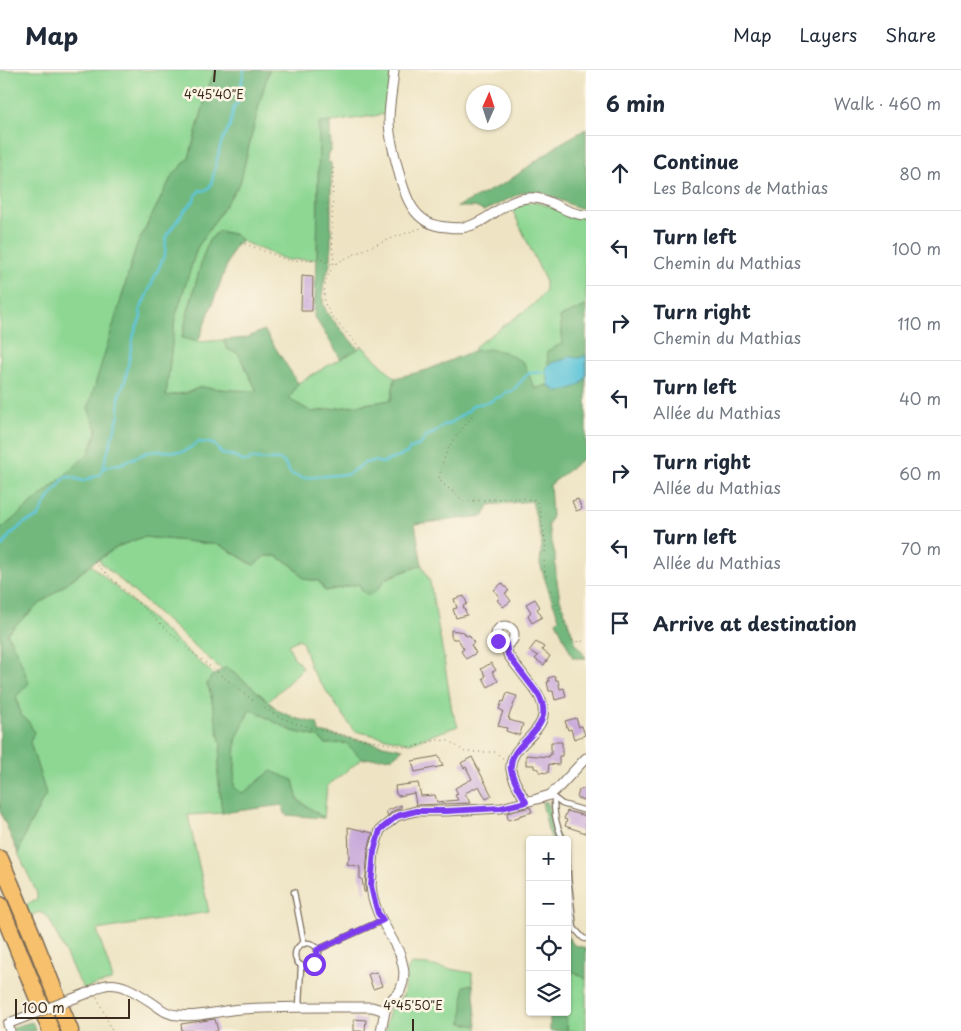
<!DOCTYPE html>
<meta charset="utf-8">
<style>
:root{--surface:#fff;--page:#f6f6f7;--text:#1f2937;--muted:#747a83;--line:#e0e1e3}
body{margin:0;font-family:"Playpen Sans",sans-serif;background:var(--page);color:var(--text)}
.controls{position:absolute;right:15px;bottom:15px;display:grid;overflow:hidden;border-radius:5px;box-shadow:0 1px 4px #0004}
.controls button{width:45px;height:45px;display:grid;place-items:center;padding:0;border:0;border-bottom:1px solid var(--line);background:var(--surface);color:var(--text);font:25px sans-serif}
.compass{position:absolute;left:466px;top:15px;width:45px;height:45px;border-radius:50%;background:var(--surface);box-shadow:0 1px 4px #0004;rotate:3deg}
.scale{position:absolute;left:15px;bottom:12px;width:115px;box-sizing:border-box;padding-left:5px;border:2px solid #3b2a1e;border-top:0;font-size:14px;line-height:18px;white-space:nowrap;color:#3b2a1e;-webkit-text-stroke:4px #fcf5e5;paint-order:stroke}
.stop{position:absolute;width:15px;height:15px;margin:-11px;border:4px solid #7c3aed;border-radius:50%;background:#fff}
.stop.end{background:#7c3aed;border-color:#fff;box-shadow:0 1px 5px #0008}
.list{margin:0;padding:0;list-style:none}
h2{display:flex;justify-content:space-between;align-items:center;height:65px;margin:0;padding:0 20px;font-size:21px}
h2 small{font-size:16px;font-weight:400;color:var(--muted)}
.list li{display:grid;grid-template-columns:32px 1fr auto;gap:15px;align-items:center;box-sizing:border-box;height:75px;padding:0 20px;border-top:1px solid var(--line)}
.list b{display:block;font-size:19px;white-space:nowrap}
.list p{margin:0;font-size:16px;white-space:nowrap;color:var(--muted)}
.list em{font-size:16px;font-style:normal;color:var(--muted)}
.icon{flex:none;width:28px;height:28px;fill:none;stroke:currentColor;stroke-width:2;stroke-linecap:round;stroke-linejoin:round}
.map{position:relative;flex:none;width:586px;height:961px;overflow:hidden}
header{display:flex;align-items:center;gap:30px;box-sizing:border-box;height:70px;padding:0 25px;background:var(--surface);border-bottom:1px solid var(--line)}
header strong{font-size:24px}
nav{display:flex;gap:28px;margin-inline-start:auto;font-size:18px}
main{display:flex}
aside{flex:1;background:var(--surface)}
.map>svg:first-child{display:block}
.green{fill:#8dd793;stroke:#648058}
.forest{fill:#72b87d;stroke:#56714e}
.water{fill:#5dc5d9;stroke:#4c787c}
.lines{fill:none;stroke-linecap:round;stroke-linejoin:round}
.stream{stroke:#5dc5d9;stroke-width:2.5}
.building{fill:#c9aada}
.lane-casing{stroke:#7a6b58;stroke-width:7}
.street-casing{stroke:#7a6b58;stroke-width:11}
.highway-casing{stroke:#7a6b58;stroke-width:19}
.path{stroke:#7a6b58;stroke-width:1;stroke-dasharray:1 4;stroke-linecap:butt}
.lane{stroke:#fff;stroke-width:4.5}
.street{stroke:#fff;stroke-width:9}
.highway{stroke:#f7c06c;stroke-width:16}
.street-bridge-casing{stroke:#7a6b58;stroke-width:11;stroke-linecap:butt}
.street-bridge{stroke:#fff;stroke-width:9}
.route{stroke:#7c3aed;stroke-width:6}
.ticks{fill:none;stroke:#3b2a1e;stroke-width:2}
.ticks-label{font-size:12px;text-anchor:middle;fill:#3b2a1e;stroke:#fcf5e5;stroke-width:5;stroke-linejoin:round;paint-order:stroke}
</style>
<header>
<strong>Map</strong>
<nav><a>Map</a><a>Layers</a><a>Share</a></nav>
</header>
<main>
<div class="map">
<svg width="586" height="961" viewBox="0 0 586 961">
<rect width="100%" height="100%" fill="#fcf5e5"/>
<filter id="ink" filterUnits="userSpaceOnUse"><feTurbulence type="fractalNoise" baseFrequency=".02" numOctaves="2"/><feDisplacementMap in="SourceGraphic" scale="10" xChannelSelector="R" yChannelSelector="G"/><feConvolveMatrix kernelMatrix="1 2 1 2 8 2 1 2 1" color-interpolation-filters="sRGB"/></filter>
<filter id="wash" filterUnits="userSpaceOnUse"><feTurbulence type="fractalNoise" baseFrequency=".0096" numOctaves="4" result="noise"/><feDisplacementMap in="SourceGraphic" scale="20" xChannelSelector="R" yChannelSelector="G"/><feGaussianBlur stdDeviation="1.12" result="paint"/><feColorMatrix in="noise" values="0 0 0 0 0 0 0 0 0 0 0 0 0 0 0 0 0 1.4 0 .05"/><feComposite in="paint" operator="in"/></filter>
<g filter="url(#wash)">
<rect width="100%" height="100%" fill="#eee4c4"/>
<path class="green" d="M 0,0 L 215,0 L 209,16 L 189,88 L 172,106 L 136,177 L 122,226 L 97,360 L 90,381 L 70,401 L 0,460 Z
M 269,0 L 392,0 L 387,44 L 319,54 L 317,189 L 287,190 L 241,171 L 237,165 L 219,161 L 209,170 L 202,190 L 187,246 L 182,268 L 198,272 L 223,270 L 228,280 L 238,283 L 257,321 L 231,320 L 201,317 L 186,323 L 166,326 L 175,248 L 197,178 L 240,113 L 259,35 Z
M 527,132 L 539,133 L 586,148 L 586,236 L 560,247 L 563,273 L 550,314 L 535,319 L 523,292 L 473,281 L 478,274 L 533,235 L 545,221 L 545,210 L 512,139 Z
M 362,276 L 395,308 L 391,330 L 312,342 L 288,329 L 298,313 Z
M 143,467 L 176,470 L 220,475 L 253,495 L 265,486 L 277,486 L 293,496 L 304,509 L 319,511 L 325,521 L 359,514 L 380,517 L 385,509 L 422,495 L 430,512 L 444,589 L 452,641 L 458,656 L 410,673 L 354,661 L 311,599 L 302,571 L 299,569 L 288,575 L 294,587 L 303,598 L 268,632 L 252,617 L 226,598 L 222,600 L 98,490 L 119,476 Z
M 91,495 L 214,605 L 211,607 L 207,614 L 210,622 L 221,675 L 218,702 L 222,743 L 188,745 L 209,842 L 97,860 L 112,906 L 111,911 L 98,914 L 84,919 L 76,906 L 49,848 L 40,842 L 0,858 L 0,846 L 37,830 L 37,823 L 18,783 L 26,762 L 46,724 L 29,671 L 29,652 L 21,645 L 16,627 L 20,589 L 7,563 L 36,537 Z
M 250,639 L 292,661 L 318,667 L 326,674 L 346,673 L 362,689 L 327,716 L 324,748 L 298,730 L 242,723 L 234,718 L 236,670 Z
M 411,894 L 428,895 L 472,903 L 473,914 L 468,915 L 462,953 L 477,956 L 477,961 L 385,961 L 390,938 L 403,926 L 407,901 Z
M 567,898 L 586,909 L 586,961 L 568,961 L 564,942 L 567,942 Z"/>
<path class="forest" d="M 215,0 L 269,0 L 259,35 L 240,113 L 197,178 L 175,248 L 166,326 L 186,323 L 201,317 L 231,320 L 257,321 L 238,283 L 228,280 L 223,270 L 246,268 L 264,260 L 298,313 L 289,329 L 312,342 L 391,330 L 395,308 L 427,300 L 473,281 L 489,279 L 505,282 L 523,292 L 535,319 L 550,314 L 547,281 L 563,273 L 560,247 L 586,236 L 586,386 L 550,415 L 552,446 L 548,456 L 555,484 L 556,505 L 560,529 L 576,574 L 586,588 L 573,588 L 556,551 L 559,548 L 549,522 L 540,494 L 542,472 L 532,431 L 489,435 L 484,446 L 415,454 L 422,495 C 413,498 393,504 386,509 C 379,514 379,522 368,525 L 362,521 L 359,514 L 325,521 L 319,511 L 304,509 L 293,496 L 277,486 L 265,486 L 254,495 L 220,475 L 176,470 L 143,467 L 119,476 L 94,492 L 36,537 L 7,563 L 20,589 L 29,613 L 16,627 L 21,645 L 29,652 L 34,662 L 30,672 L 46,724 L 26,762 L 18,783 L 0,741 L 0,460 L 70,401 L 90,381 L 97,360 L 88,338 L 122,226 L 136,177 L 172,106 L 189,88 L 209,16 Z
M 330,52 L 331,82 L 327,84 L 328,92 L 331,93 L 331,188 L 330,194 L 323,216 L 323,234 L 327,243 L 358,279 L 341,289 L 314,246 L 317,189 L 319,53 Z
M 586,59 L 586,138 L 578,138 L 542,122 L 523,122 L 484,141 L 475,137 L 457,137 L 507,112 L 561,73 Z
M 219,161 L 237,165 L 241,171 L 233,179 L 198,272 L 182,268 L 187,246 L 202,190 L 209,170 Z
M 226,597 L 252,617 L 279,641 L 298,649 L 317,653 L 319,662 L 403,679 L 393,687 L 362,689 L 346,673 L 326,674 L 318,667 L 292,661 L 250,639 L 236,670 L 234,718 L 243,723 L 271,701 L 293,710 L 298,730 L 324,748 L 286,745 L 282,735 L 222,743 L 218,702 L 221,675 L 210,622 L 207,614 L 211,607 Z
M 544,731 L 547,732 L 549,735 L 556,762 L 560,770 L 552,770 L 548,760 L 542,732 Z
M 567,866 L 574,875 L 586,878 L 586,909 L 567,898 Z
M 473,914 L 477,956 L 462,953 L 464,916 Z
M 550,942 L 564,942 L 568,961 L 550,961 Z
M 32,952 L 36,961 L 14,961 L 13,957 Z"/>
<path class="water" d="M 586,285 C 586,291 586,300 586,306 C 583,317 568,320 558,322 L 549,316 L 546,297 L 552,293 L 566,289 L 567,287 L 570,286 C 577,289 580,288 586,285 Z"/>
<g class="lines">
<path class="stream" d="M 104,398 L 109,396 L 120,394 L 148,382 L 161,381 L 183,382 L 199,372 L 209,373 L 215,375 L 222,384 L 234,386 L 242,391 L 249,391 L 251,388 C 260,391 271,389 281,390 L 285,394 L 291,404 L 303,408 L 348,404 L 365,393 L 374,391 L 382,393 L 407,383 L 410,379 L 421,374 L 426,366 L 434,363 L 445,354 L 448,355 L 469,340 L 473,335 L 490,332 L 495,328 L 501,327 L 506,322 L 512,321 L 529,303 L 548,302
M 0,479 L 10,465 L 24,453 L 38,447 L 47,431 L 65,407 L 71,407 L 83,411 L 101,404 L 119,345 L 119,325 L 125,311 L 134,264 L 141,247 L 140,240 L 165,184 L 166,166 L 185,140 L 193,132 L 196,125 L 200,120 L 203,121 L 209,118 L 212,111 L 221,73 L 230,55 L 234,37 L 238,32 L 244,0"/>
</g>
<g id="blocks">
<path class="building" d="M 302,206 L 313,207 L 312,241 L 301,241 Z
M 578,429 L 582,439 L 576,441 L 572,431 Z
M 502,513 L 509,521 L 505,523 L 511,531 L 503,537 L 497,530 L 500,528 L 494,520 Z
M 464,526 L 467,534 L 463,536 L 467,545 L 456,548 L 453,539 L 457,538 L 454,529 Z
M 535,529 L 540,537 L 537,539 L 542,547 L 532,553 L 528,545 L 531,542 L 526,534 Z
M 451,560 L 464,562 L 466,566 L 469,565 L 474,573 L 471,575 L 476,583 L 466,589 L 461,581 L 464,579 L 458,569 L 453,569 L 451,566 Z
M 536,572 L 544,577 L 542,580 L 550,586 L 544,595 L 535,589 L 538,586 L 529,581 Z
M 491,593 L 496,600 L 492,602 L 498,611 L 488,617 L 483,608 L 486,606 L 481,599 Z
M 555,606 L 556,610 L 558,610 L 560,619 L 564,618 L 566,627 L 555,630 L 553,621 L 549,621 L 547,612 L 549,612 L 548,608 Z
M 507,623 L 517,626 L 508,648 L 510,648 L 509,650 L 523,654 L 520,664 L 518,665 L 506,661 L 507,658 L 498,656 L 503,641 L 499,639 L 502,631 L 504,632 Z
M 576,648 L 579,657 L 582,656 L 585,665 L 574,669 L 571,659 L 568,660 L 565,651 Z
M 551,672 L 562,672 L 562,686 L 559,686 L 559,695 L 549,694 L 548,703 L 539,702 L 539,699 L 534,698 L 534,695 L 526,695 L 526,685 L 549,687 L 549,685 L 551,685 Z
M 439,686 L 443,696 L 415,702 L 412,691 Z
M 472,687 L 492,726 L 486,729 L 479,716 L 465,723 L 470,733 L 416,735 L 414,723 L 399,726 L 396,724 L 395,716 L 418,713 L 421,726 L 435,725 L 437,732 L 458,730 L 455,725 L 458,724 L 455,718 L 472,709 L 466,697 L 464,698 L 461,693 Z
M 582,719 L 586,720 L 586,731 L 577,728 L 579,720 L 581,720 Z
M 401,735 L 401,738 L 393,741 L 388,746 L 386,741 Z
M 530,737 L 532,742 L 519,746 L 519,747 L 508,750 L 507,743 Z
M 567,741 L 586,746 L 586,763 L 565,756 L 567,750 L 564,749 Z
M 348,757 L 373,763 L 368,780 L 365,816 L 366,822 L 364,822 L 362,809 L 360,809 L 360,797 L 347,794 L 349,788 Z
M 377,902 L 382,916 L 373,919 L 368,904 Z
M 215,949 L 218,961 L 182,961 L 181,954 Z
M 354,949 L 366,950 L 365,961 L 354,961 Z"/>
</g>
</g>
<g filter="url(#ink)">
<use href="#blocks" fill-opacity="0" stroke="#7a6b58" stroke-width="1"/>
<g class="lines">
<g class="lane-casing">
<path id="lane" d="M 553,727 L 562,734 L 586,741
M 554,728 C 554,745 556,754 563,770
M 567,780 L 568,807 L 574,858 L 583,868 L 586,869
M 294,822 L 304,874
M295 885a12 12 0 1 1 24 0a12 12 0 1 1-24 0Z
M 317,880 L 381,851
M 299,937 L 301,895"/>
</g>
<g class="street-casing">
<path id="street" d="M 394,0 C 393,16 389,34 389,50 C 389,65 393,80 397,95 C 404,123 412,156 447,157 C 453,158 460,158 466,157 C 489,152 505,129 528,128 C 549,126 565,145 586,145
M496 565a9 9 0 1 1 18 0a9 9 0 1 1-18 0Z
M 506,574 L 508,585 L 538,624 C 560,663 507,670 511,700 C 513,711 521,722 526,732
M 88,923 C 92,921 97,918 102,916 C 120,910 139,924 154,934 C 161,939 168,945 178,945 C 200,948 220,940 242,939 C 285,936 329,937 372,937 L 385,941
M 10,961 L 8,954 L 12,952
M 381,961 L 385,941 L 388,933 L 400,921 L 403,912 L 404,903 L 403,896 L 400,884 L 378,843 L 373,829 L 371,816 L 374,781 L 380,760 L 397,746 L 416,741 L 447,741 L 501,738 L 537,729 L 550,725 L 560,716 L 586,688"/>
</g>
<g class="highway-casing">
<path id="highway" d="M 0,789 L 33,867 L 70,961
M 0,835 L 51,961"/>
</g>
<path class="path" d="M 240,172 L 290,191 L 320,189 L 334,195 L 332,169 L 333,95
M 360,278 C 352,268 331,247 326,236 C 322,224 325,206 334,196 C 338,191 347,188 353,185 C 375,174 398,166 421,158
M 475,342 C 470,350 464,356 458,364 C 447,377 442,392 439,408 L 442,413 L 464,431 C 488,431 512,425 536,430 L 539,436 L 546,474 L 544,491 L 545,502 L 548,512 L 571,570 L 579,572 L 586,570
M 94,492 L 188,579 L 256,633 L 279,647 L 298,654 L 345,666 L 405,677 L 413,677 L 437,670 L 449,671 L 465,682 L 495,682 L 504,689
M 97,927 L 112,961"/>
<use href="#lane" class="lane"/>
<use href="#street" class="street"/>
<use href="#highway" class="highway"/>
<g class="street-bridge-casing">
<path id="street-bridge" d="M 12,952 L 88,923"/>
</g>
<use href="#street-bridge" class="street-bridge"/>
</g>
</g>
<g class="lines" filter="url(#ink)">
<path class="route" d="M 314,894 L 318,888 L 317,880 L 383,850 L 378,843 L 374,829 L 371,816 L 374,781 L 380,760 L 397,746 L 416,741 L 447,741 L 501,738 L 526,732 C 521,722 513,711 511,700 C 507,670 560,662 538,624 L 508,585 L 506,574 L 501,573 L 498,571"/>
</g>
<path class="ticks" d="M 214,12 L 215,0M 413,961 L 413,949"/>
<g class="ticks-label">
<text x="214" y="29">4°45'40"E</text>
<text x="413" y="940">4°45'50"E</text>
</g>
</svg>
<div class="controls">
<button>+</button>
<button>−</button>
<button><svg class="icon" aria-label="locate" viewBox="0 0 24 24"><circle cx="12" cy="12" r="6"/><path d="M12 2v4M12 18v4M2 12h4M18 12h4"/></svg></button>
<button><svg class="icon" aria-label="layers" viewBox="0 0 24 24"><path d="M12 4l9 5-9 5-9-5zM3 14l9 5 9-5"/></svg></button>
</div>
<svg class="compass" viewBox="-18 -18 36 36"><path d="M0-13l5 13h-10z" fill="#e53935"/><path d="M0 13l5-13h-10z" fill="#747a83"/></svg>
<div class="scale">100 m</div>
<div class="stop" style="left:314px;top:894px"></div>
<div class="stop end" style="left:498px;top:571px"></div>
</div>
<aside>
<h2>6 min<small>Walk · 460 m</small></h2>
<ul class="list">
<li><svg class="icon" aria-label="ahead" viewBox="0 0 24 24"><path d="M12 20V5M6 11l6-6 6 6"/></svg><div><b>Continue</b><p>Les Balcons de Mathias</p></div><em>80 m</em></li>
<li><svg class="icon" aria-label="left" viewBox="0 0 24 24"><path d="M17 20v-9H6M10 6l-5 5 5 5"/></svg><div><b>Turn left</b><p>Chemin du Mathias</p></div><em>100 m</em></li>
<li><svg class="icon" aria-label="right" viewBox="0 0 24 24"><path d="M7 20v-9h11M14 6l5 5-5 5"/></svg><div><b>Turn right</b><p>Chemin du Mathias</p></div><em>110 m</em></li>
<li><svg class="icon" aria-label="left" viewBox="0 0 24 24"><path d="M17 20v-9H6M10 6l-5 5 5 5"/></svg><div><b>Turn left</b><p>Allée du Mathias</p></div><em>40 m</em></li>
<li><svg class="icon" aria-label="right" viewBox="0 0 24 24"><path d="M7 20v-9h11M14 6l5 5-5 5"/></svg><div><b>Turn right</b><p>Allée du Mathias</p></div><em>60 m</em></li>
<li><svg class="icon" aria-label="left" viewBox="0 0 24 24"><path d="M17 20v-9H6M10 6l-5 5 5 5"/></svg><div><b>Turn left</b><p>Allée du Mathias</p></div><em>70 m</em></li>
<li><svg class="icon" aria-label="arrive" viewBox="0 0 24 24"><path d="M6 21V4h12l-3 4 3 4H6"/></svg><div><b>Arrive at destination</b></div></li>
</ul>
</aside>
</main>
